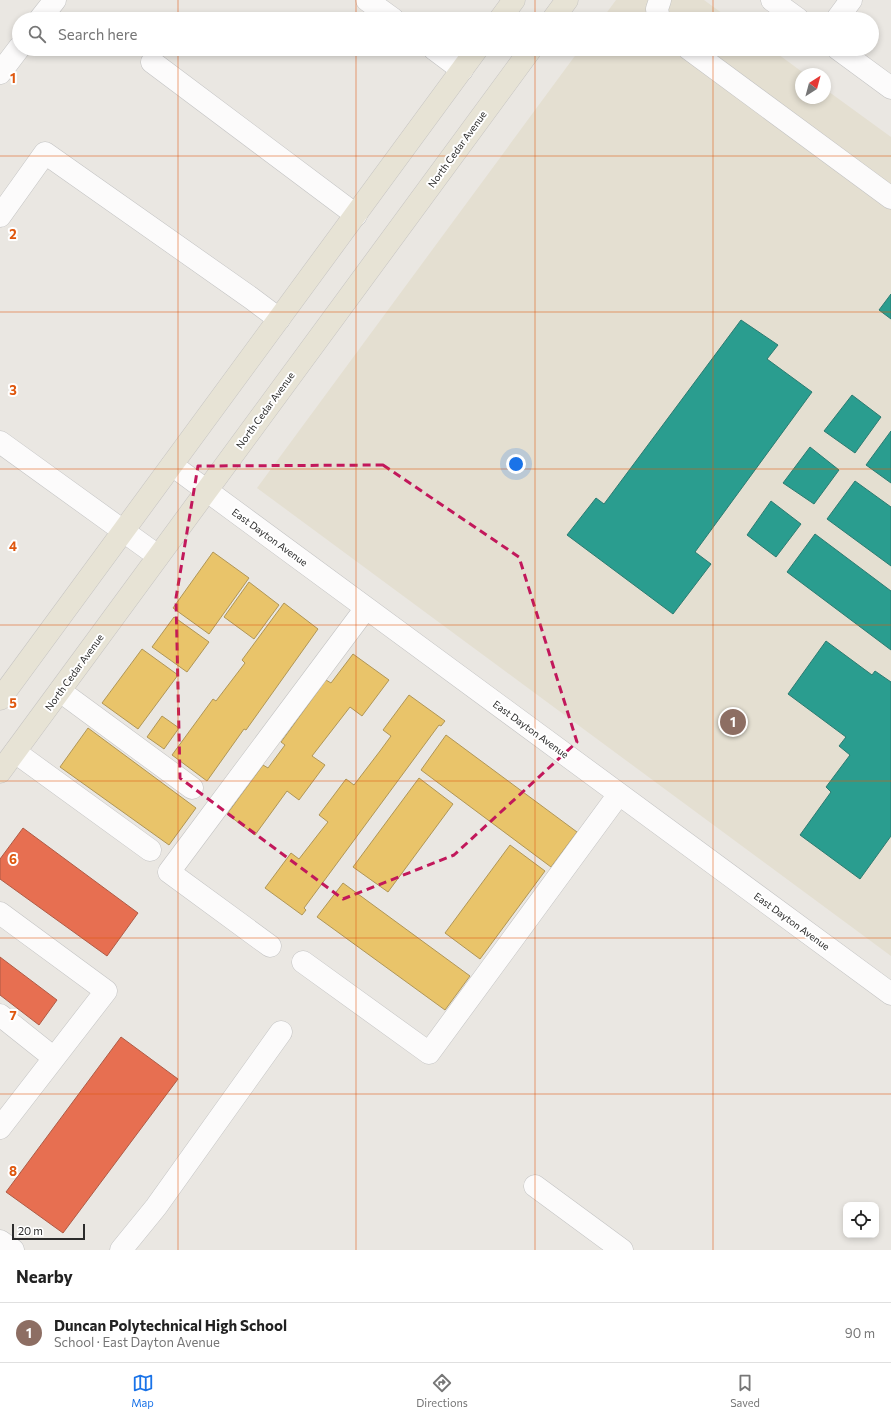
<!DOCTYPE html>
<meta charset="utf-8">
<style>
:root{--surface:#fff;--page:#f6f6f6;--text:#222;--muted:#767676;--line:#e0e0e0;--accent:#1a73e8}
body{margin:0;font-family:Commissioner,sans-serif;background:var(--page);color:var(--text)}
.controls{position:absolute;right:12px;bottom:12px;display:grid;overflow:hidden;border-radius:8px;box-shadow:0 2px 6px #0003}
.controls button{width:36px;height:36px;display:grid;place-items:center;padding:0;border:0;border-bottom:1px solid var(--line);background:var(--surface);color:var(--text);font:20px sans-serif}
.compass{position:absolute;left:795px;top:68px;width:36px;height:36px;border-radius:50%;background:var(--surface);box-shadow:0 2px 6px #0003;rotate:36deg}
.scale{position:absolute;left:12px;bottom:10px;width:73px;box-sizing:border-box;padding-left:4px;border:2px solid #2c2c2c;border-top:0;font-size:11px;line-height:14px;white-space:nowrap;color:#2c2c2c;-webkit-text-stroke:3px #fff;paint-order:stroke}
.you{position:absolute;left:516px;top:464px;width:14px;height:14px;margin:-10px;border:3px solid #fff;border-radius:50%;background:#1a73e8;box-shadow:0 0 0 6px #1a73e833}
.badge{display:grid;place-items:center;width:26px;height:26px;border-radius:50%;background:var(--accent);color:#fff;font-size:13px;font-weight:700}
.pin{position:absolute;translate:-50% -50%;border:2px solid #fff;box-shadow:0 1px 4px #0006}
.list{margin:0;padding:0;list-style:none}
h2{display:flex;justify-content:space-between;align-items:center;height:52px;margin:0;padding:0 16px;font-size:17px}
h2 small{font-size:13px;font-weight:400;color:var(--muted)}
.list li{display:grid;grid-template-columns:26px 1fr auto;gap:12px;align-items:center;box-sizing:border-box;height:60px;padding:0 16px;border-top:1px solid var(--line)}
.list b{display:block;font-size:15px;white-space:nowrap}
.list p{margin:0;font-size:13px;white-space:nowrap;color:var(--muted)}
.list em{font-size:13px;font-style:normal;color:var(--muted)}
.icon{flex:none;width:22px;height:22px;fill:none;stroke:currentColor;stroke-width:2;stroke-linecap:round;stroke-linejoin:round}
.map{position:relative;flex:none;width:891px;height:1250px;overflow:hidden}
.search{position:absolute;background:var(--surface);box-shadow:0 2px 6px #0003;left:12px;right:12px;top:12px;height:44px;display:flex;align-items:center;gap:10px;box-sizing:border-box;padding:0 14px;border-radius:22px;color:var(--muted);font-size:15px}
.sheet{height:112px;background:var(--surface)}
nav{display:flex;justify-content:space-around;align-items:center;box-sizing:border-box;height:56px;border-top:1px solid var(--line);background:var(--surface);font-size:11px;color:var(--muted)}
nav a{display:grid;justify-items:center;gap:2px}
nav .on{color:var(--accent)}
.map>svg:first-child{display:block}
.education{fill:#e4dfd1}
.homes{fill:#e9c46a;stroke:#b09657}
.shops{fill:#e76f51;stroke:#af5b46}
.schools{fill:#2a9d8f;stroke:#2b7b71}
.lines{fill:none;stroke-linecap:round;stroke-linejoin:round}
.minor-casing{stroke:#c3c3c3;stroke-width:23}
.major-casing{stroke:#c6c4c2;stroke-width:23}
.minor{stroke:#fcfbfb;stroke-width:22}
.major{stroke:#e7e3d5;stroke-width:22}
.marked{fill:none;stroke:#c2185b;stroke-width:3;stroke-dasharray:8 5;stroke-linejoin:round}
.grid{fill:none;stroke:#df570e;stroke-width:1;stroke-opacity:0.55}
.labels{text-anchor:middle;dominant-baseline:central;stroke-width:4;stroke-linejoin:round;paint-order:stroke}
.street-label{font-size:10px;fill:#2c2c2c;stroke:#fff}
.grid-label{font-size:13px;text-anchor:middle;font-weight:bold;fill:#df570e;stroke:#fff;stroke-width:4;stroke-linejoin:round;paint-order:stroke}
</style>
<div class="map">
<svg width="891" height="1250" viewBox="0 0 891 1250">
<rect width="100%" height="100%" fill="#eae7e2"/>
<path class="education" d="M 616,0 L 704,0 L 730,19 L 602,19 Z
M 580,49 L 771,49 L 805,74 L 801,74 L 801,98 L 825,98 L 825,89 L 891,137 L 891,956 L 257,488 Z"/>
<path class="homes" d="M 213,552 L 249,578 L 209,634 L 173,608 Z
M 249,582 L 279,605 L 254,639 L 224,617 Z
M 284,603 L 318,629 L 246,730 L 244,729 L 207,781 L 172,755 L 213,699 L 216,701 L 245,663 L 242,660 Z
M 174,617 L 209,642 L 187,672 L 152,647 Z
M 142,649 L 178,675 L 138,729 L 102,703 Z
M 353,654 L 389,680 L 362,716 L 350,707 L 312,756 L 325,765 L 299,800 L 287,791 L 255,835 L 227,814 L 263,765 L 268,768 L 285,745 L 281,742 L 326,680 L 331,683 Z
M 409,695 L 445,721 L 441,726 L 439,725 L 304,908 L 306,910 L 302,915 L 265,888 L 291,853 L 299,859 L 320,832 L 328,822 L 319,815 L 346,779 L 354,785 L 380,751 L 391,736 L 383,730 Z
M 162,716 L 179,728 L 164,749 L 147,737 Z
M 88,728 L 196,808 L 169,845 L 60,767 Z
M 446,735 L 577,832 L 551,867 L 421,770 Z
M 419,778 L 453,804 L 388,892 L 353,867 Z
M 510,845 L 545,871 L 480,959 L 445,933 Z
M 343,883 L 470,976 L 445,1010 L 317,917 Z"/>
<path class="shops" d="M 23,828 L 138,913 L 107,956 L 0,879 L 0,859 Z
M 0,957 L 57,1000 L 39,1025 L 0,995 Z
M 121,1037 L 178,1079 L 63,1233 L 6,1192 Z"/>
<path class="schools" d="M 891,294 L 891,319 L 879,310 Z
M 741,320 L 778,345 L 767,359 L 812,392 L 695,552 L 711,564 L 673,614 L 567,535 L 596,498 L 604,504 Z
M 852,395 L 881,417 L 855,453 L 824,431 Z
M 891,431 L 891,483 L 866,465 Z
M 810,447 L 839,470 L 814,504 L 783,483 Z
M 855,481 L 891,507 L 891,566 L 827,519 Z
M 771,501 L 801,524 L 776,557 L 747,535 Z
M 815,534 L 891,591 L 891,650 L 787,572 Z
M 826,641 L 872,675 L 875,671 L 891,682 L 891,836 L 860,879 L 800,835 L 831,792 L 826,787 L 850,755 L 839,746 L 846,737 L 788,694 Z"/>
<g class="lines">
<g class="minor-casing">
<path id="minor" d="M 367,0 L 393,19
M 772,0 L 798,19
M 40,19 L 55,0
M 659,19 L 657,9 L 660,0
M 837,19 L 851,0
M 434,49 L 462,70
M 689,49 L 891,198
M 838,49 L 891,88
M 152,62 L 356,215
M 0,73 L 19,48
M 0,216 L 45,153 L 251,298 L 279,319
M 0,442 L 158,556
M 172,465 L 891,994
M 60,691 L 192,788
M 15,752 L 150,850
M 0,913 L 106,991 L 0,1128
M 270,946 L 169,872 L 366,608
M 303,962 L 429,1053 L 619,794
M 0,1015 L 54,1058
M 535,1186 L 622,1250
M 0,1241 L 13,1250
M 121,1250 L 156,1207 L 281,1032"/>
</g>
<g class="major-casing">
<path id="major" d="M 500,19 L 514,0
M 553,19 L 567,0
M 0,699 L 477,49
M 0,772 L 531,49"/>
</g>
<use href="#minor" class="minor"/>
<use href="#major" class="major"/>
</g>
<path class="marked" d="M 383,465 L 519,557 L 577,742 L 454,855 L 343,899 L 180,778 L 176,598 L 198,466 Z"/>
<path class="grid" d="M 178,0 L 178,19M 356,0 L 356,19M 535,0 L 535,19M 713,0 L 713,19M 178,49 L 178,1250M 356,49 L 356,1250M 535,49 L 535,1250M 713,49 L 713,1250M 0,156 L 891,156M 0,312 L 891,312M 0,469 L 891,469M 0,625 L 891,625M 0,781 L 891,781M 0,938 L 891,938M 0,1094 L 891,1094"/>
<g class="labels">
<g class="street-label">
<text transform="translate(457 149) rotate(-54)">North Cedar Avenue</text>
<text transform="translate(265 410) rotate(-54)">North Cedar Avenue</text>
<text transform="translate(270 537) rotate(36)">East Dayton Avenue</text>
<text transform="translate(74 672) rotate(-54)">North Cedar Avenue</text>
<text transform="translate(531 729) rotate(36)">East Dayton Avenue</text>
<text transform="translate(792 921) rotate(36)">East Dayton Avenue</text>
</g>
</g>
<g class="grid-label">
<text x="13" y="83">1</text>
<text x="13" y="239">2</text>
<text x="13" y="395">3</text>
<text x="13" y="551">4</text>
<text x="13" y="708">5</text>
<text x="13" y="864">6</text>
<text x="13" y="1020">7</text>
<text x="13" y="1176">8</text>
</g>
</svg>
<div class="controls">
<button><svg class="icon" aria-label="locate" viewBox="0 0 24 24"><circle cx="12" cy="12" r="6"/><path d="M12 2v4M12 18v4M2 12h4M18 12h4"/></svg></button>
</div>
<svg class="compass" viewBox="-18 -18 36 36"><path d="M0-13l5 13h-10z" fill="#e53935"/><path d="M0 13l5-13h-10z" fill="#767676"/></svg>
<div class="scale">20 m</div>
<div class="you"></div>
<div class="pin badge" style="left:733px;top:722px;background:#8d6e63">1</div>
<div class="search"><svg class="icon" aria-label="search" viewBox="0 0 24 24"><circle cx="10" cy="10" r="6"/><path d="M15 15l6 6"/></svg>Search here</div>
</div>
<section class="sheet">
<h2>Nearby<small></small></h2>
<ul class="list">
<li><span class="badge" style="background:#8d6e63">1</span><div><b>Duncan Polytechnical High School</b><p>School · East Dayton Avenue</p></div><em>90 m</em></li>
</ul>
</section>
<nav>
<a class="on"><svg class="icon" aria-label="map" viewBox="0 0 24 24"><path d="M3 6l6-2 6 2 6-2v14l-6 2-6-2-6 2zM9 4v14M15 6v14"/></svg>Map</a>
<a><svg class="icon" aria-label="directions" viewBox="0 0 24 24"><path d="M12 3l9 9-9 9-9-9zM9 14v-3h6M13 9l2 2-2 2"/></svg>Directions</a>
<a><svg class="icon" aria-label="saved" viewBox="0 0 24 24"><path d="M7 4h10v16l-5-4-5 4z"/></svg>Saved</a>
</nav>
